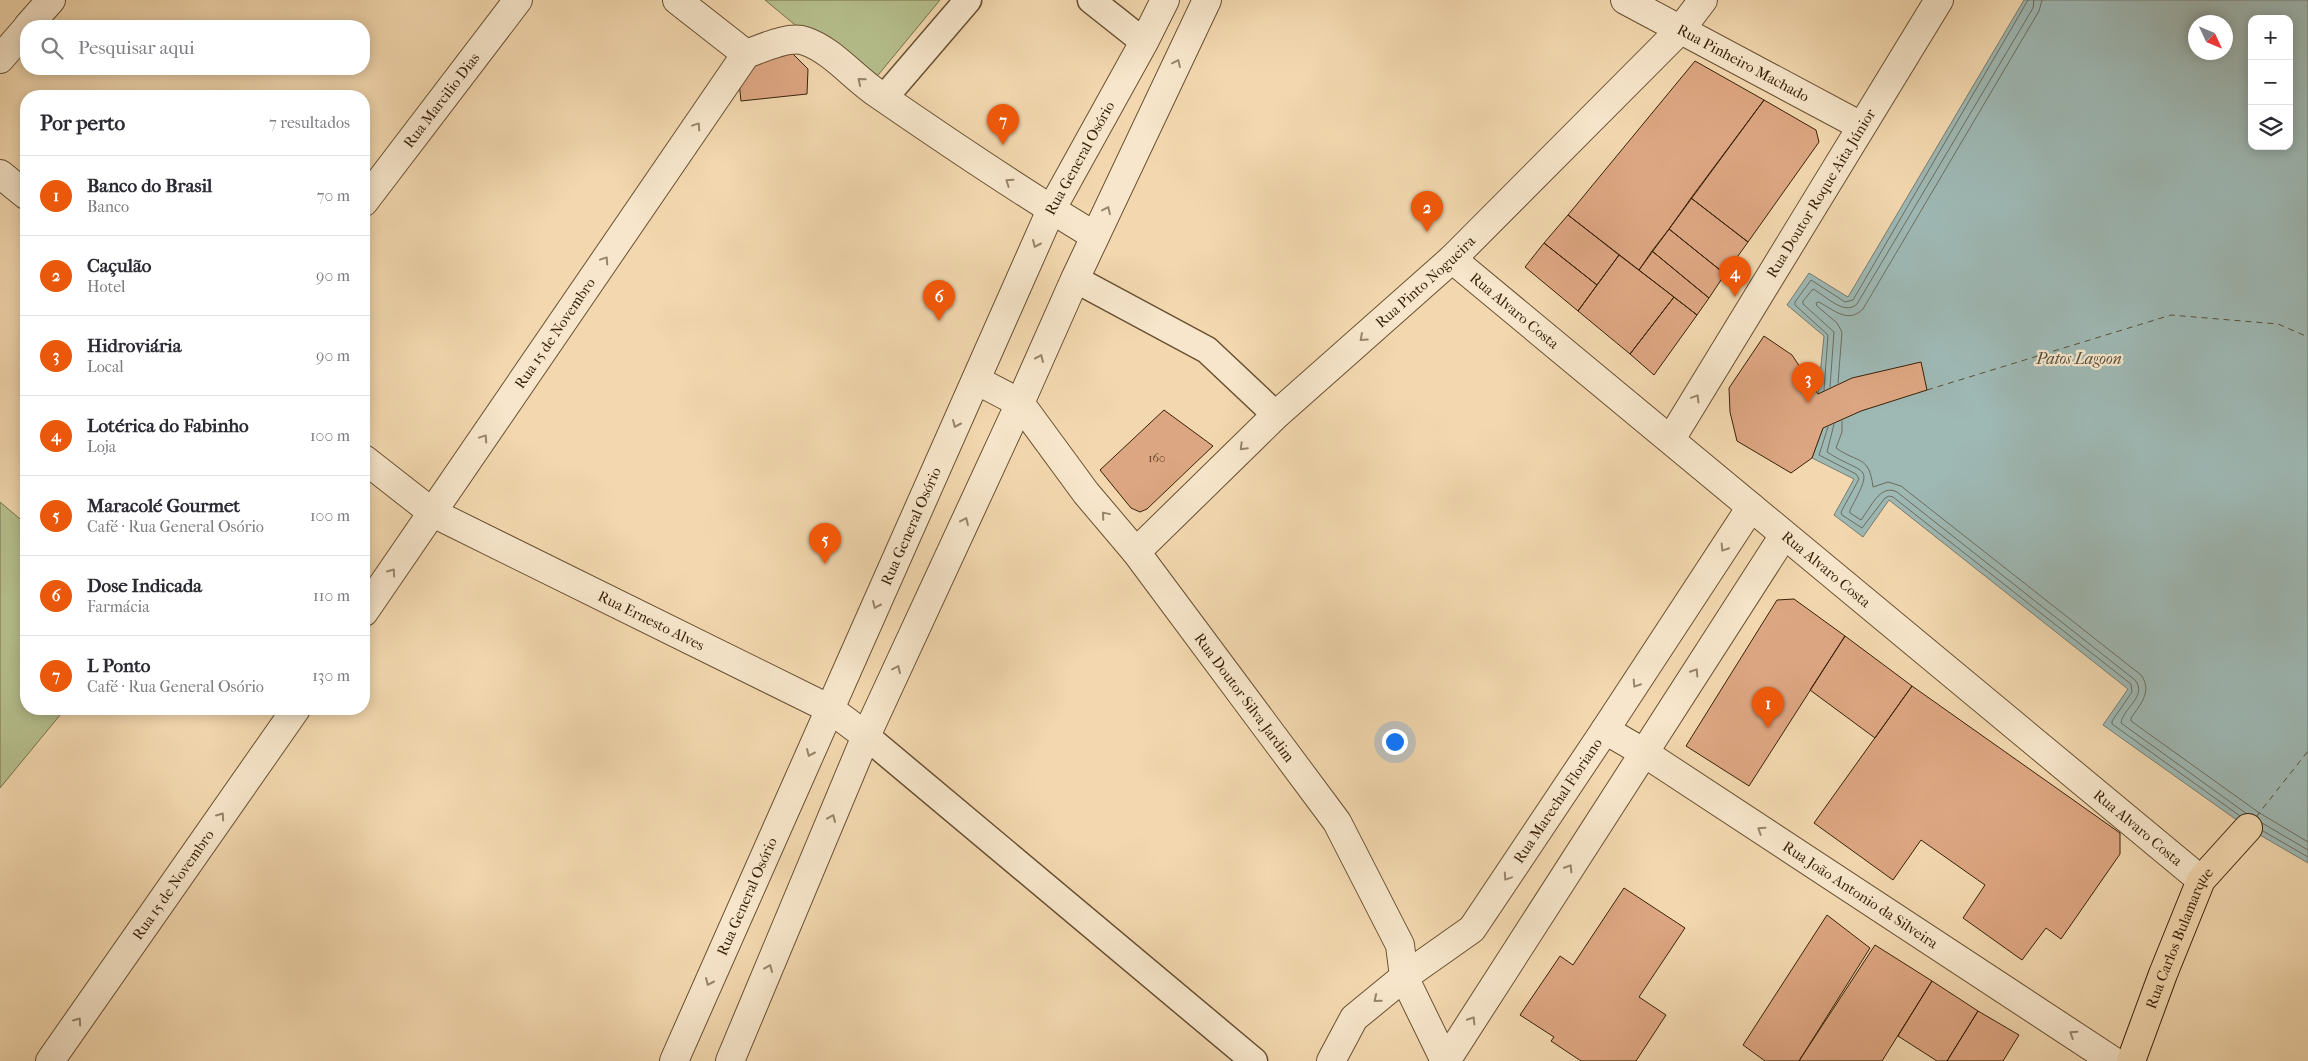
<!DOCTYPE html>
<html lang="pt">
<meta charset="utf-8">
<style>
:root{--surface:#fff;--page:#f7f7f7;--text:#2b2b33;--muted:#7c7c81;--line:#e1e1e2;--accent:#ea580c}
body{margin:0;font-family:"IM FELL French Canon",serif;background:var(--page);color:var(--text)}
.controls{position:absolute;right:15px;top:15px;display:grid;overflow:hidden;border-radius:10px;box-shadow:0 2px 12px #0003}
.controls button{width:45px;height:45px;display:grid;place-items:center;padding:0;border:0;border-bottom:1px solid var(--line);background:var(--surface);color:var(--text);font:25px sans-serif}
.compass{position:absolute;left:2188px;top:15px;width:45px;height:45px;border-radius:50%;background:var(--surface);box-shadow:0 2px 12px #0003;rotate:134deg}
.you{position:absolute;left:1394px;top:741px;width:18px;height:18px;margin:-12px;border:4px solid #fff;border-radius:50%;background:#1a73e8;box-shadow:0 0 0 8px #1a73e833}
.badge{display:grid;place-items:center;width:32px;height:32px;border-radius:50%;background:var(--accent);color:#fff;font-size:16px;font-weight:700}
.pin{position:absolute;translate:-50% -41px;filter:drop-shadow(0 1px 2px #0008)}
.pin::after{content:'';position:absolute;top:26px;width:18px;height:15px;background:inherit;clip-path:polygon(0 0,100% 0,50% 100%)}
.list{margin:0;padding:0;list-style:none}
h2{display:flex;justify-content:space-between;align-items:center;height:65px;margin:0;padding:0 20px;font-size:21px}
h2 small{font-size:16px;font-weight:400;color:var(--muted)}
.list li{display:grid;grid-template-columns:32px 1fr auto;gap:15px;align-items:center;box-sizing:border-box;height:80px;padding:0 20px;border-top:1px solid var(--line)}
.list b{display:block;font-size:19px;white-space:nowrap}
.list p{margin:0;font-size:16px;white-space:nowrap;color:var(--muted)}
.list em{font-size:16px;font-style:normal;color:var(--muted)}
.icon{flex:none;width:28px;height:28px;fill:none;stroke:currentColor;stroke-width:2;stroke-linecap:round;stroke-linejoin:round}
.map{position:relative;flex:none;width:2308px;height:1061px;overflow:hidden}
.search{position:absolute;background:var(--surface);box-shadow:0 2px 12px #0003;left:20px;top:20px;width:350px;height:55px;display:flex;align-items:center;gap:12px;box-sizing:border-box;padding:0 18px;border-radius:20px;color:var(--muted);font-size:19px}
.panel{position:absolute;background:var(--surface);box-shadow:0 2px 12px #0003;left:20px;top:90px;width:350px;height:625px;border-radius:20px}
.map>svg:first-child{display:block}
.green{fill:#b6c08e;stroke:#78714c}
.water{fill:#9eb8b4;stroke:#767c70;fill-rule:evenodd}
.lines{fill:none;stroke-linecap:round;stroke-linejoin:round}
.shore{stroke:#6c6d5e;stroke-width:1}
.ferry{stroke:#574f3c;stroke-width:1;stroke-dasharray:6 5;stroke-linecap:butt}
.building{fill:#dda682;stroke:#392209}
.pedestrian-casing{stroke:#685032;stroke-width:29}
.minor-casing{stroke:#685032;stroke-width:30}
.primary-casing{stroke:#392209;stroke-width:30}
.pedestrian{stroke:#f7e6cb;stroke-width:26}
.minor{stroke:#f7e6cb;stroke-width:28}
.primary{stroke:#f3d8af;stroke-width:28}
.oneway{stroke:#98846a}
.labels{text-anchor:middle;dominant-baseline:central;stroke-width:4.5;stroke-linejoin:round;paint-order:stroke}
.number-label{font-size:12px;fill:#624327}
.street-label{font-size:15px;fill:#392209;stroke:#f7e6cb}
.water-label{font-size:16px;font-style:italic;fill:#574f3c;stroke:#f7e6cb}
</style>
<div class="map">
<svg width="2308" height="1061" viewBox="0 0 2308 1061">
<rect width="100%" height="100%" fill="#f3d8af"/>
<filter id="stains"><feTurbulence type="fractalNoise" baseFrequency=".004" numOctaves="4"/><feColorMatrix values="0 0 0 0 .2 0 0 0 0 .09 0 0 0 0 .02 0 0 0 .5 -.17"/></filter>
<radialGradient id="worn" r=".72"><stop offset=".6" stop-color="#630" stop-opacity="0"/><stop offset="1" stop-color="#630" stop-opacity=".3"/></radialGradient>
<path class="green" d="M 765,0 L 940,0 L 869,86 Z
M 0,502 L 26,524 L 26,709 L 65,709 L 0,788 Z"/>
<path class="water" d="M 2024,0 L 2308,0 L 2308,863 L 2248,828 L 2103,725 L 2128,689 L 1889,500 L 1863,537 L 1834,515 L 1854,479 L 1812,458 L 1823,428 L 1818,394 L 1824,336 L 1787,305 L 1809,273 L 1848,297 ZM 2252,19 L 2289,19 L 2289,146 L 2252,146 ZM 2196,22 L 2226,22 L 2226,52 L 2196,52 Z"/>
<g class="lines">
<path class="shore" d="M 1838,383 L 1842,332 L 1837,323 L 1817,306 L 1816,303 L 1819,302 C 1834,310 1848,324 1863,309 L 2039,11 L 2042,0
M 1830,387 L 1834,332 L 1803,304 L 1803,301 L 1813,289 C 1826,296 1844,316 1857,304 L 2033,8 L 2034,0
M 1824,390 L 1828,335 L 1795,305 L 1795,302 L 1811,280 L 1845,302 L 1853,300 L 2028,0
M 1842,421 L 1842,432 L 1836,448 C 1859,464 1869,455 1873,487 L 1888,482 L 1901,486 L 2141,675 C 2153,691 2140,705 2131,718 L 2131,721 L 2258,812 L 2308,842
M 1834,424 L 1827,452 C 1864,476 1876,462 1850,510 L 1850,513 L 1861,520 C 1870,509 1880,483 1897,492 L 2135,680 C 2148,696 2123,708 2121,723 L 2247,814
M 1828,427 L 1819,455 L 1856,474 L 1859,479 L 1841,512 L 1842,515 L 1862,528 L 1885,498 L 1889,496 L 1893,497 L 2131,684 L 2132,692 L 2112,721 L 2112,724 L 2240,816
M 2262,823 L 2308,850
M 2263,831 L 2308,857"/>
<path class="ferry" d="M 1927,390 L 2171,315 L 2278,324 L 2308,337
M 2256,817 L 2308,751"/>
</g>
<path class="building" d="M 791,52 L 808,69 L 807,94 L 741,101 L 739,82 L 747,59 Z
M 1695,61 L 1764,100 L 1639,270 L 1568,215 Z
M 1764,100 L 1816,130 L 1819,142 L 1748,242 L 1691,198 Z
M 1691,198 L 1748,242 L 1725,274 L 1669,229 Z
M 1568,215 L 1619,255 L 1597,285 L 1544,243 Z
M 1669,229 L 1725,274 L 1709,298 L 1652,251 Z
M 1544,243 L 1597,285 L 1578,311 L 1525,267 Z
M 1652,251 L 1709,298 L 1697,315 L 1639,270 Z
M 1619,255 L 1674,297 L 1630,354 L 1578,311 Z
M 1674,297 L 1697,315 L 1654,375 L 1630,354 Z
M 1764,336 L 1792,355 L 1818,394 L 1852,378 L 1921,362 L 1927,390 L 1861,411 L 1823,428 L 1812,458 L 1791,473 L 1737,441 L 1730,412 L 1729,388 Z
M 1164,410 L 1213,446 L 1147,509 L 1140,512 L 1131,508 L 1100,470 Z
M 1794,599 L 1845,636 L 1749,786 L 1686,746 L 1777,600 Z
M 1845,636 L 1912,686 L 1875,738 L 1810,690 Z
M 1912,686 L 2120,833 L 2120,854 L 2061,939 L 2046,928 L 2022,960 L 1963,918 L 1985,885 L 1921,840 L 1893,880 L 1814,823 Z
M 1624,888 L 1685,928 L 1639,997 L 1666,1015 L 1636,1061 L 1581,1061 L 1551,1041 L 1554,1037 L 1520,1015 L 1560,956 L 1573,965 Z
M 1827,915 L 1870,948 L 1799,1061 L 1765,1061 L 1743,1045 Z
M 1875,945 L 1932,981 L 1882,1061 L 1799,1061 Z
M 1932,981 L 1978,1011 L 1947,1061 L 1937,1061 L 1898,1036 Z
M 1978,1011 L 2019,1035 L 2003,1061 L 1947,1061 Z"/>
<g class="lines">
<g class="pedestrian-casing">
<path id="pedestrian" d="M 1091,0 L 1144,42
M 884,98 L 968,0
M 1075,279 L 1207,350 L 1276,415
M 866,736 L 1254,1061"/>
</g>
<g class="minor-casing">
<g id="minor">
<path d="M 677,0 L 746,54"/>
<path id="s1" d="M 1625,0 L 1861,126"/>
<path d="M 28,26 L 51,0"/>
<path d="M 746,54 C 761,49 789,35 805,41 C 832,50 854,78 878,94 C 949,143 1021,192 1095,236"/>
<path d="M 0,59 L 26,29"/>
<path d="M 0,174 L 26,195"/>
<path id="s2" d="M 364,202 L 518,0"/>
<path id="s3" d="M 1452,259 L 2201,880"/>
<path id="s4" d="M 976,380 L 1020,403 L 1086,493 L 1136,552 L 1337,822 L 1400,945 L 1404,977 L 1445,1061"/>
<path id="s5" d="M 1671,439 L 1939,0"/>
<path id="s6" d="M 364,459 L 433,513 L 830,709 L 866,736"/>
<path id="s7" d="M 1136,552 L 1276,415 L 1452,259 L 1681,29 L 1703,0"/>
<path id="s8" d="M 364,612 L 746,54"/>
<path id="s9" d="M 1605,730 L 1643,752 L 2113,1061"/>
<path id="s10" d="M 50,1061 L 296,709"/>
<path id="s11" d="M 674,1061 L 1051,210 L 1144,42 L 1165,0"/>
<path d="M 730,1061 L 866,736 L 1020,403 L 1075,279 L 1207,0"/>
<path id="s12" d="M 1331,1061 L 1354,1018 L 1404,977 L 1472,929 L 1605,730 L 1751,507"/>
<path d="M 1446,1061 L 1784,535"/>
</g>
</g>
<g class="primary-casing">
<g id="primary">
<path id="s13" d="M 2131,1061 L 2163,974 L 2201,880 L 2248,828"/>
</g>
</g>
<use href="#pedestrian" class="pedestrian"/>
<use href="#minor" class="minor"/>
<use href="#primary" class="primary"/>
</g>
<defs><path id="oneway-chevron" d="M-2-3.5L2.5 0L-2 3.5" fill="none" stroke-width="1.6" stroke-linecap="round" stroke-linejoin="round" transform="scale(1.25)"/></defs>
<g class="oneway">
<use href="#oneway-chevron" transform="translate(1177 63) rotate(-65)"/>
<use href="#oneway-chevron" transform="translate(861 81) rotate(-140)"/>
<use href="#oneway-chevron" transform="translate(697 126) rotate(-56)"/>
<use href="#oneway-chevron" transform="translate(1009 182) rotate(-146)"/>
<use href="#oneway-chevron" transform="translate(1107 210) rotate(-65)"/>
<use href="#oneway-chevron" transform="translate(1036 244) rotate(114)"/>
<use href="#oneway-chevron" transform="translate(605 260) rotate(-56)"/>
<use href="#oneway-chevron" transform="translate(1363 338) rotate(138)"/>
<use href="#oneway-chevron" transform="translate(1040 358) rotate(-66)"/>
<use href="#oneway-chevron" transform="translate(1696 398) rotate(-59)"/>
<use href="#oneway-chevron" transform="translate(956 424) rotate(114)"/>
<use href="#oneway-chevron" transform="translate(484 438) rotate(-56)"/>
<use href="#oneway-chevron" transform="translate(1243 447) rotate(135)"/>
<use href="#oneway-chevron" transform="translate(1105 515) rotate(-130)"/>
<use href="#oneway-chevron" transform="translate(965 521) rotate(-65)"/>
<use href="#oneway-chevron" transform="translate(1724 548) rotate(123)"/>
<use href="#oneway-chevron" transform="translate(392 572) rotate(-55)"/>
<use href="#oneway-chevron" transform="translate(876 605) rotate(114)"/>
<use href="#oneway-chevron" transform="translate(897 669) rotate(-65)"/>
<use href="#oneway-chevron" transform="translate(1695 672) rotate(-57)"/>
<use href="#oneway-chevron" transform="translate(1636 684) rotate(123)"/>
<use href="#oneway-chevron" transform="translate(810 753) rotate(114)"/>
<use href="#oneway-chevron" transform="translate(221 816) rotate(-55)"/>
<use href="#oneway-chevron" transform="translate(832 818) rotate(-67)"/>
<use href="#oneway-chevron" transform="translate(1761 830) rotate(-147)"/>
<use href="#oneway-chevron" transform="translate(1569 868) rotate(-58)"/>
<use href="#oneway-chevron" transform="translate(1507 877) rotate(124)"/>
<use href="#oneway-chevron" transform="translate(769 968) rotate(-67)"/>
<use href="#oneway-chevron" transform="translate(709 982) rotate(114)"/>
<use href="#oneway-chevron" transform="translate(1377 999) rotate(141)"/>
<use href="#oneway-chevron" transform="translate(1472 1020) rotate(-58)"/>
<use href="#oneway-chevron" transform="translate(78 1021) rotate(-55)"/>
<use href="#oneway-chevron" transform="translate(2073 1034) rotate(-147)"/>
</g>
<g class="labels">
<g class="number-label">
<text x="1157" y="458">160</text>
</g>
<g class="street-label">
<text stroke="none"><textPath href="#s1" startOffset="134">Rua Pinheiro Machado</textPath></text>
<text stroke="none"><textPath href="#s2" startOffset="128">Rua Marcilio Dias</textPath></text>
<text stroke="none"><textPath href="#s11" startOffset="990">Rua General Osório</textPath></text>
<text stroke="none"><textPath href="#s5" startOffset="288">Rua Doutor Roque Aita Júnior</textPath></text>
<text stroke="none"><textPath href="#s7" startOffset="396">Rua Pinto Nogueira</textPath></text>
<text stroke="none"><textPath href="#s3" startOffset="81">Rua Alvaro Costa</textPath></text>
<text stroke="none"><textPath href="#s8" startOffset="338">Rua 15 de Novembro</textPath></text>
<text stroke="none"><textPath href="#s11" startOffset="585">Rua General Osório</textPath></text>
<text stroke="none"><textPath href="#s3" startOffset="486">Rua Alvaro Costa</textPath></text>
<text stroke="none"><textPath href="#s6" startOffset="331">Rua Ernesto Alves</textPath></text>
<text stroke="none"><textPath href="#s4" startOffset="420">Rua Doutor Silva Jardim</textPath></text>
<text stroke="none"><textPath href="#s12" startOffset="351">Rua Marechal Floriano</textPath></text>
<text stroke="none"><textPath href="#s3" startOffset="891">Rua Alvaro Costa</textPath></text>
<text stroke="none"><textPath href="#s10" startOffset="215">Rua 15 de Novembro</textPath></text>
<text stroke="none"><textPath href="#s9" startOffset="304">Rua João Antonio da Silveira</textPath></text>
<text stroke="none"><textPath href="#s11" startOffset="180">Rua General Osório</textPath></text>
<text stroke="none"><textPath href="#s13" startOffset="132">Rua Carlos Bulamarque</textPath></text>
</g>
<g class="water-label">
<text x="2079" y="358">Patos Lagoon</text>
</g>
</g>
<rect width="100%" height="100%" filter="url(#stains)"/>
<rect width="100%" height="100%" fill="url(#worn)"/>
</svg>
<div class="controls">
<button>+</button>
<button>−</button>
<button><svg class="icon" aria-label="layers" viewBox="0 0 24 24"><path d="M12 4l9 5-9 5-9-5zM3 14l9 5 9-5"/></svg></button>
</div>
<svg class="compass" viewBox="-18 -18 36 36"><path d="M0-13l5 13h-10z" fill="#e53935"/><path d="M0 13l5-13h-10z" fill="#7c7c81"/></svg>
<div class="you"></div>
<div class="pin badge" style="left:1768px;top:728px">1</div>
<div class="pin badge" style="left:1427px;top:232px">2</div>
<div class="pin badge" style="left:1808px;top:403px">3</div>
<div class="pin badge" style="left:1735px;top:297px">4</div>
<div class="pin badge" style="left:825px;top:564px">5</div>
<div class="pin badge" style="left:939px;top:321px">6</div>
<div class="pin badge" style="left:1003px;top:145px">7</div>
<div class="search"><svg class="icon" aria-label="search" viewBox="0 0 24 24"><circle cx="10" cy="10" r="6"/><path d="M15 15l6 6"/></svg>Pesquisar aqui</div>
<section class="panel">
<h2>Por perto<small>7 resultados</small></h2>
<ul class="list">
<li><span class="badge">1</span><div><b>Banco do Brasil</b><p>Banco</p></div><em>70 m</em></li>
<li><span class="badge">2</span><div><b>Caçulão</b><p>Hotel</p></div><em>90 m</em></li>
<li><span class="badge">3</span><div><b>Hidroviária</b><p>Local</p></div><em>90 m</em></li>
<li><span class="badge">4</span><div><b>Lotérica do Fabinho</b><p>Loja</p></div><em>100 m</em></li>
<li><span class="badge">5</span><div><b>Maracolé Gourmet</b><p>Café · Rua General Osório</p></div><em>100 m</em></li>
<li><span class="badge">6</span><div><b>Dose Indicada</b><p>Farmácia</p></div><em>110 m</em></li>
<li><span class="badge">7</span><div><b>L Ponto</b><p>Café · Rua General Osório</p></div><em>130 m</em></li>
</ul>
</section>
</div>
